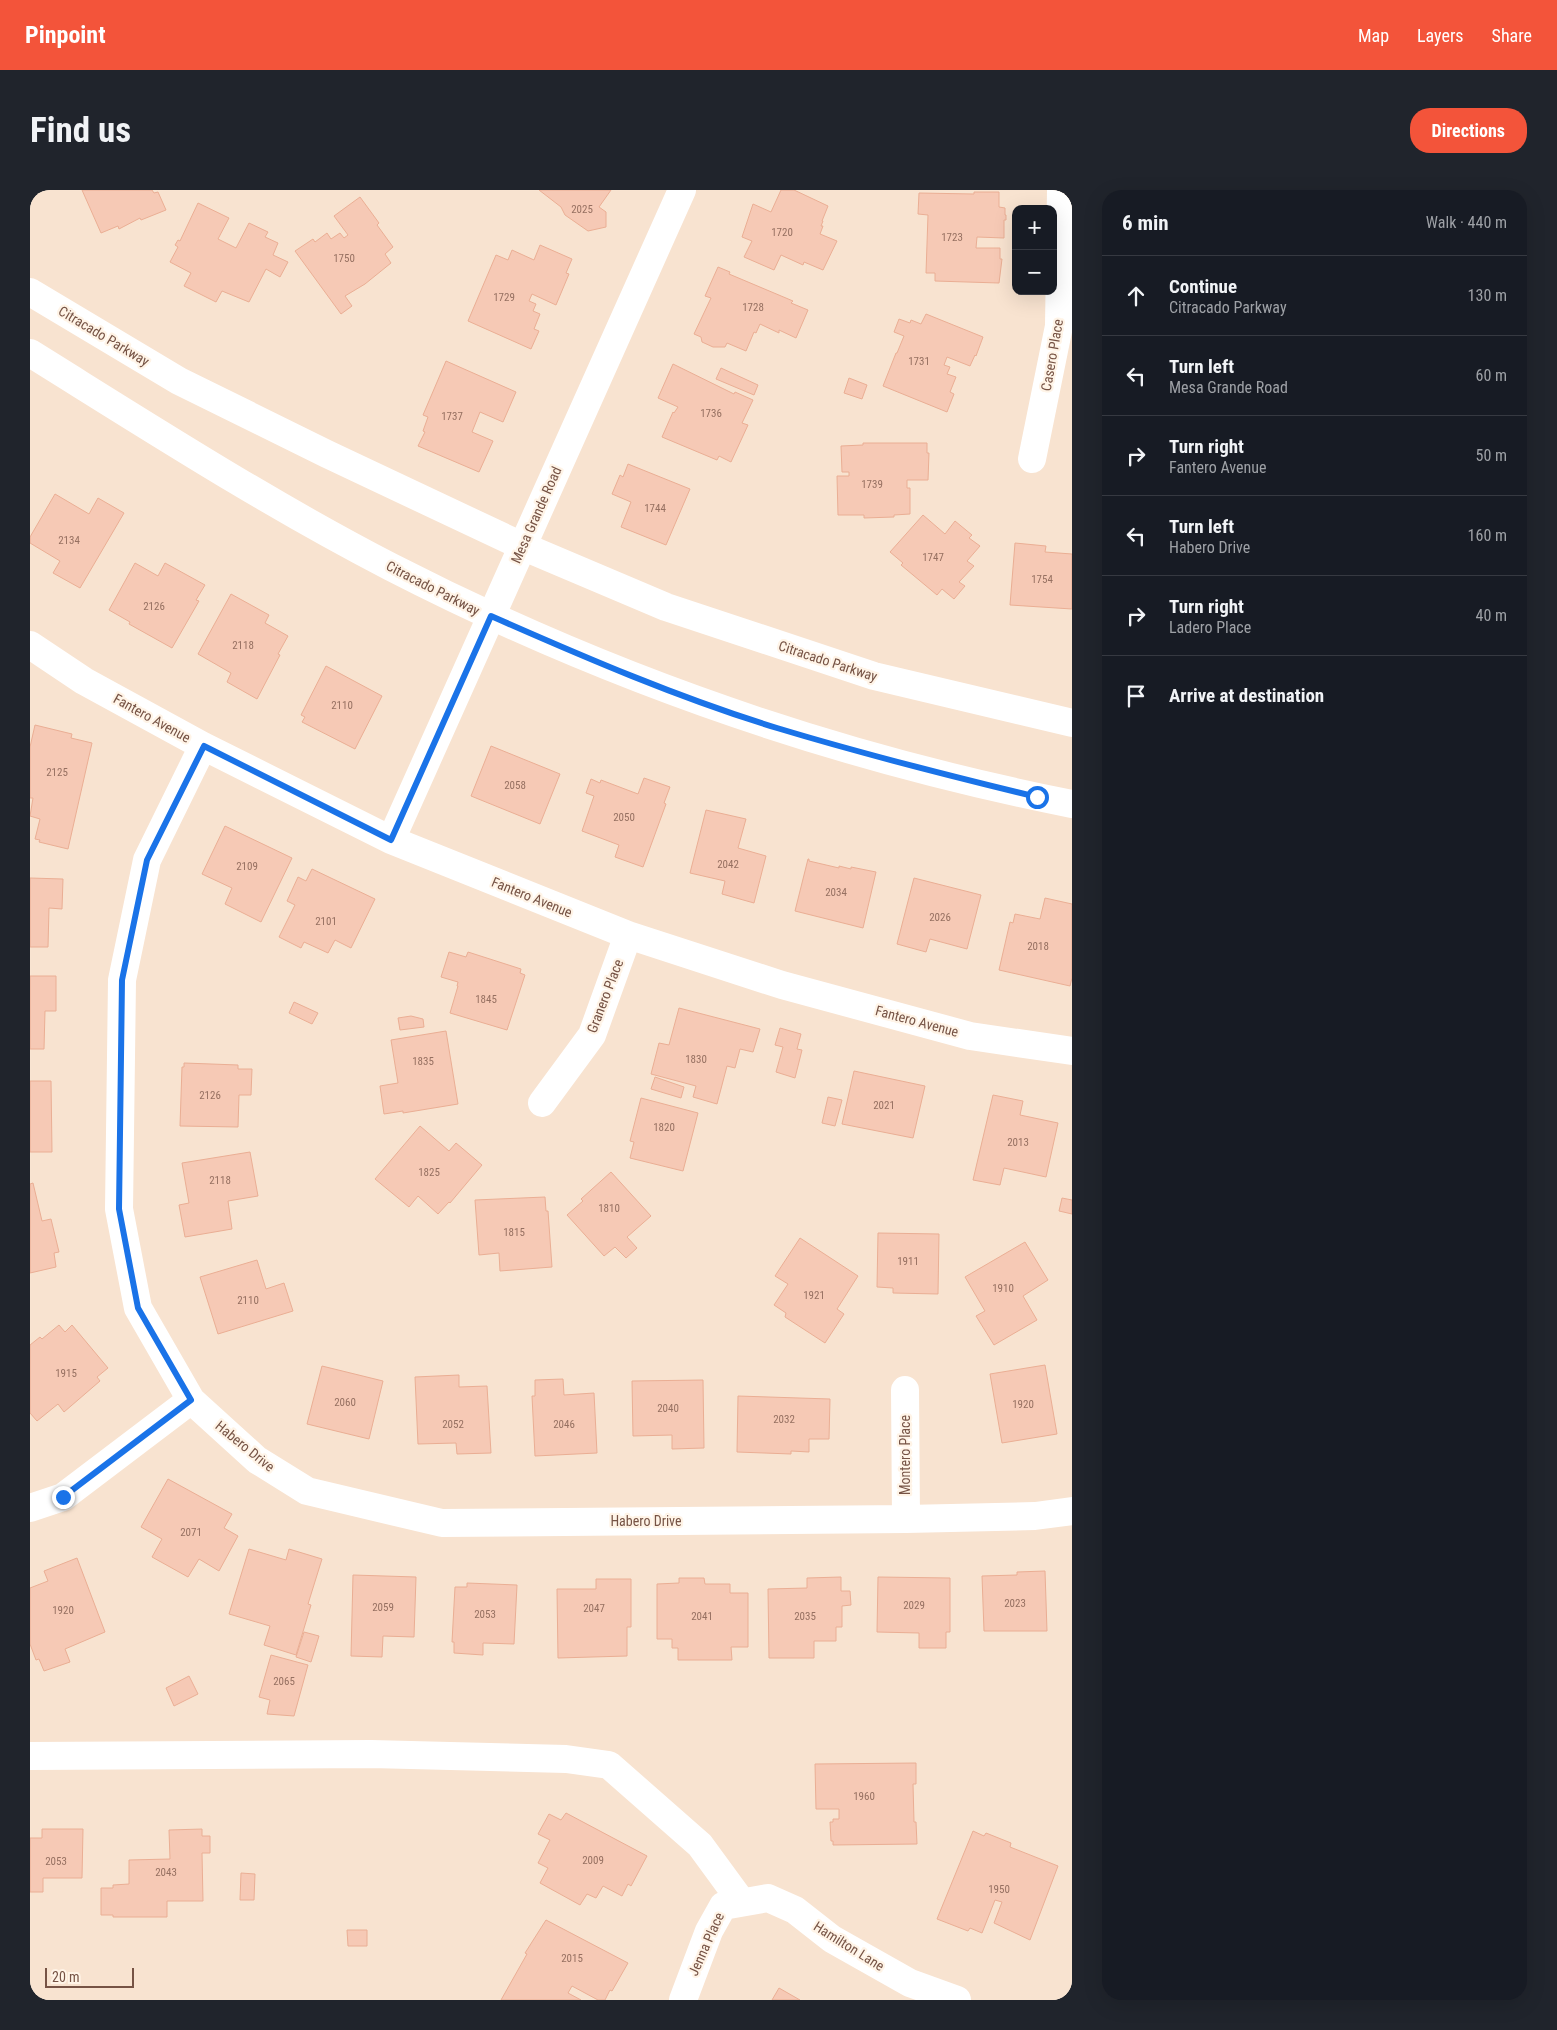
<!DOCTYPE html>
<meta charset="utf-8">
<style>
:root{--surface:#171b24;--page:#20242c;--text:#f1f3f6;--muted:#9ea1a6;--line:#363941;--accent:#f3543a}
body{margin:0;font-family:"Roboto Condensed",sans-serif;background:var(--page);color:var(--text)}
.controls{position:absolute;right:15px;top:15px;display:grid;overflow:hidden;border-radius:10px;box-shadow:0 5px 20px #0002}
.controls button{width:45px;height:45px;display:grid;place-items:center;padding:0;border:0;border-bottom:1px solid var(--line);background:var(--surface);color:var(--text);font:25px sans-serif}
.scale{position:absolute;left:15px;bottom:12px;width:89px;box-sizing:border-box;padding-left:5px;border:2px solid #765345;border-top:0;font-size:14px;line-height:18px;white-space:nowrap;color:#765345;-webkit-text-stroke:4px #fff4e7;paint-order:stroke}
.stop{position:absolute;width:15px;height:15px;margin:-11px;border:4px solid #1a73e8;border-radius:50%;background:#fff}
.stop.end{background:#1a73e8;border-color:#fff;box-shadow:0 1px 5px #0008}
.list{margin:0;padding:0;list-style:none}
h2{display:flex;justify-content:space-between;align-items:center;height:65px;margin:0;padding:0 20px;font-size:21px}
h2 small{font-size:16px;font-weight:400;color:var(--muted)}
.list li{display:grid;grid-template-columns:32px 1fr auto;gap:15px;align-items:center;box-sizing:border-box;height:80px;padding:0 20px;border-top:1px solid var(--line)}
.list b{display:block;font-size:19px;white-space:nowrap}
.list p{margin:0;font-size:16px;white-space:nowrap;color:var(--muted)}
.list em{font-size:16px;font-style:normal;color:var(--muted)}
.icon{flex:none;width:28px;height:28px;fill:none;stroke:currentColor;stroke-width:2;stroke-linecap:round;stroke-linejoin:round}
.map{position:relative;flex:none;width:1042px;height:1810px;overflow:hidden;border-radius:20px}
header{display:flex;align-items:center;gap:30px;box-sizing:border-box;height:70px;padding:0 25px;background:var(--accent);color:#fff}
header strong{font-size:24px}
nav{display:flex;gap:28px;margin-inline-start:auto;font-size:18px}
.intro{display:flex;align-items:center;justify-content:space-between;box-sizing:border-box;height:120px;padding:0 30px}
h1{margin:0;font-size:35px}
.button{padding:12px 22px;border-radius:20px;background:var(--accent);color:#fff;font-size:18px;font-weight:700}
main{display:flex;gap:30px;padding:0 30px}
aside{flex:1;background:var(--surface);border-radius:20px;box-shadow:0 5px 20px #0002}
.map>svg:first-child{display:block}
.residential{fill:#f8e3d0;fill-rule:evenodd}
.building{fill:#f6c9b5;stroke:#eaae94}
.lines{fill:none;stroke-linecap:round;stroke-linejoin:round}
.minor{stroke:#fff;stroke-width:28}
.tertiary{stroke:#fff;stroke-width:28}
.route{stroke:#1a73e8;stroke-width:6}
.labels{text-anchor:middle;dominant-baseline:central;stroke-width:4.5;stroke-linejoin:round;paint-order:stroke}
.number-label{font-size:11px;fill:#967061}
.street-label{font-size:14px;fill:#765345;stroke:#fff4e7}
</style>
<header>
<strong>Pinpoint</strong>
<nav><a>Map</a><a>Layers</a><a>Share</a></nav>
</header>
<div class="intro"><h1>Find us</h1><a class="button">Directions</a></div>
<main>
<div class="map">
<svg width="1042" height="1810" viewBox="0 0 1042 1810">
<rect width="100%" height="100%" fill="#fef0df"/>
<path class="residential" d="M 0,0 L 1042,0 L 1042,1810 L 0,1810 ZM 986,19 L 1023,19 L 1023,101 L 986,101 Z"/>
<path class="building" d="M 52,0 L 122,0 L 124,3 L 128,2 L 136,20 L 111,30 L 110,28 L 89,39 L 88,36 L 71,43 Z
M 509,0 L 581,0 L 569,17 L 576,22 L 576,37 L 558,41 L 535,25 L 531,17 Z
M 751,0 L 764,0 L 798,16 L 792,31 L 793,31 L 791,36 L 793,36 L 790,44 L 807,51 L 793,80 L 774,72 L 773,75 L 751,65 L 744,80 L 714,67 L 722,51 L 712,47 L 723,14 L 741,22 Z
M 944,2 L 969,2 L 969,17 L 975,18 L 975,25 L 976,25 L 976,30 L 974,30 L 974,48 L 947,47 L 946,58 L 970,58 L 970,69 L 972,69 L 969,93 L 905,91 L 905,83 L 896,83 L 898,25 L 888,24 L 889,3 L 944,4 Z
M 330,7 L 349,33 L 347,35 L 363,57 L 355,64 L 361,73 L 335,94 L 315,106 L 322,116 L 311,124 L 265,61 L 283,49 L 285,52 L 297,43 L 301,49 L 310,43 L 314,48 L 318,45 L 304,26 Z
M 168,13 L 199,28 L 188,49 L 206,58 L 219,33 L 238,42 L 235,47 L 248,53 L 243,65 L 258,72 L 250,87 L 236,79 L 219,112 L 192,101 L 186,112 L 154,96 L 161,83 L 140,72 L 148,57 L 145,55 L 148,50 L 150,51 Z
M 510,55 L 542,69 L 536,83 L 539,84 L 526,115 L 502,104 L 499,111 L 506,114 L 503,121 L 510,124 L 504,139 L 509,141 L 501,159 L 438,131 L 466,65 L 478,70 L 482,60 L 504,70 Z
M 688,77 L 700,82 L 699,84 L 763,111 L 761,113 L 778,120 L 766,148 L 749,140 L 749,143 L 730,134 L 726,143 L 724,142 L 716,161 L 697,153 L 695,157 L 683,157 L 672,152 L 671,147 L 664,144 L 681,108 L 675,106 Z
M 896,124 L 953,147 L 946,166 L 945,165 L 940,176 L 917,167 L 914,175 L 920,177 L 917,184 L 926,187 L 920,202 L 924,204 L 917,222 L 853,196 L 866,163 L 867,163 L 874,146 L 864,142 L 869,129 L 880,133 L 881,130 L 891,134 Z
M 416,171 L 486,202 L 473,232 L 450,222 L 442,242 L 463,251 L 449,282 L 388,256 L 395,242 L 393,241 L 398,227 L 393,225 Z
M 643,174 L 704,204 L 705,202 L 723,210 L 712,233 L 718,235 L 701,272 L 689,266 L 687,270 L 632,247 L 643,222 L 644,223 L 648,217 L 628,208 Z
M 691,178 L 728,195 L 724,205 L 686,189 Z
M 819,188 L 837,195 L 832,209 L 814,203 Z
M 833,253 L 897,253 L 897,263 L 899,263 L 898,290 L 877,290 L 877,298 L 880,298 L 880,324 L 864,325 L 864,327 L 834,328 L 834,325 L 808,325 L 807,286 L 819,286 L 819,282 L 812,282 L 811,256 L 833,255 Z
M 598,274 L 660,299 L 636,355 L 591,337 L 601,312 L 582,304 L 590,285 L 593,287 Z
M 25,304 L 59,324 L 68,308 L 94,323 L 50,398 L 23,383 L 30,371 L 0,353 L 0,347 Z
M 893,325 L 915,344 L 925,331 L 942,345 L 939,348 L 950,356 L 937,371 L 944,376 L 929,392 L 935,396 L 924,409 L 912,399 L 907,405 L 871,375 L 873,373 L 860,362 Z
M 985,353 L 1016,356 L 1015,362 L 1042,364 L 1042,419 L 980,415 Z
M 105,373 L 128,386 L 135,373 L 175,395 L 166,410 L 169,411 L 142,458 L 99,434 L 100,432 L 79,420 Z
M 201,404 L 239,425 L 235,433 L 258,446 L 248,464 L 250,465 L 227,509 L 197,492 L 201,483 L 168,464 Z
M 296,476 L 352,506 L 325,559 L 272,532 L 275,527 L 271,525 Z
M 5,535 L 42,544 L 41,548 L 62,553 L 38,659 L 9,652 L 10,650 L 5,649 L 10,629 L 0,626 L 3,608 L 0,608 L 0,557 Z
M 461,556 L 530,584 L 510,634 L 441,606 Z
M 614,588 L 640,597 L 634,613 L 636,614 L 613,677 L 585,667 L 589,655 L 552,641 L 564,606 L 556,603 L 561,589 L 570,593 L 571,590 L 608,604 Z
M 676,620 L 716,629 L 708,658 L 736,666 L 724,713 L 692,704 L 695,691 L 660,683 Z
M 195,636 L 262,668 L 231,732 L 195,714 L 202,698 L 172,684 Z
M 778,669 L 779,669 L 779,671 L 809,678 L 809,676 L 821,679 L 821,677 L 846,682 L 833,738 L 765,721 Z
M 282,679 L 345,709 L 321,758 L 305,750 L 298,763 L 274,752 L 271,758 L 249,747 L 265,715 L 257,711 L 268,687 L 276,691 Z
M 0,688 L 33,689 L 32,719 L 19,718 L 18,757 L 0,757 Z
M 884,688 L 951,705 L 937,759 L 900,749 L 896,762 L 867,754 Z
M 1015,708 L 1042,714 L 1042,788 L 1040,796 L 969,780 L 980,732 L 983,733 L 985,724 L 1010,729 Z
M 419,762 L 436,767 L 438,762 L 491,779 L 490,783 L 495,785 L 477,840 L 420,823 L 428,796 L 427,796 L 428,792 L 411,787 Z
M 0,786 L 26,786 L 26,821 L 15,821 L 14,859 L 0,859 Z
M 264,812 L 288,823 L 282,834 L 259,823 Z
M 649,818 L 730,839 L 723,862 L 710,859 L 705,878 L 697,876 L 687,914 L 663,907 L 666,896 L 621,884 L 629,853 L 639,855 Z
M 381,826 L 393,829 L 394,837 L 370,840 L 368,828 Z
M 750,838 L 771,844 L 767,859 L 772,860 L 765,888 L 746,882 L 753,857 L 745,855 Z
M 416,841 L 428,914 L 373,923 L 373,921 L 354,924 L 350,896 L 368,893 L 361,850 Z
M 154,873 L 208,875 L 208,879 L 222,879 L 221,905 L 209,905 L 208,937 L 150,936 L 152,877 L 154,877 Z
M 824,881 L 895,896 L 883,948 L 812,934 Z
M 625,887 L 654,897 L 651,908 L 621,899 Z
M 0,891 L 21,891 L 22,962 L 0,962 Z
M 963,905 L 993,911 L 990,925 L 1028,933 L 1016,987 L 974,978 L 970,995 L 943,990 Z
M 798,907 L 812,910 L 805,936 L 792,933 Z
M 611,908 L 668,923 L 653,981 L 600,968 L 604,952 L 600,951 Z
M 390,936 L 419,961 L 426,953 L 452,975 L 420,1013 L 419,1012 L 408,1024 L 388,1006 L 379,1017 L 345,989 Z
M 220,962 L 228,1006 L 198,1011 L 202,1039 L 155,1047 L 149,1015 L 159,1013 L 152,973 Z
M 581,982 L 621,1026 L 597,1047 L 607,1058 L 596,1068 L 585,1057 L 574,1066 L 537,1025 L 553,1011 L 551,1009 Z
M 3,993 L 12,1031 L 21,1029 L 29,1062 L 24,1063 L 26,1077 L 0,1083 L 0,994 Z
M 515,1007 L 516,1021 L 518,1021 L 522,1077 L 470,1081 L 469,1063 L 449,1065 L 445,1010 Z
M 1032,1008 L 1042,1010 L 1042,1024 L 1029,1021 Z
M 848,1043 L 909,1044 L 908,1104 L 863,1103 L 863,1098 L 847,1097 Z
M 770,1048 L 828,1086 L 807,1119 L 814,1124 L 795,1153 L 755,1127 L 756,1123 L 744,1115 L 758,1094 L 745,1086 Z
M 995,1052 L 1018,1090 L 993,1106 L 1007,1130 L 964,1155 L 946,1126 L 955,1121 L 935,1087 Z
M 227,1070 L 236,1099 L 254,1093 L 263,1121 L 188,1144 L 170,1087 Z
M 29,1135 L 35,1142 L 42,1135 L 78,1178 L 67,1187 L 70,1191 L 34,1222 L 28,1214 L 7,1231 L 0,1223 L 0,1155 L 10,1147 L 12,1149 Z
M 1015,1175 L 1027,1244 L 972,1253 L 960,1184 Z
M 292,1176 L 353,1191 L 339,1249 L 277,1234 Z
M 429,1185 L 429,1197 L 457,1196 L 461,1263 L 427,1264 L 426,1253 L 388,1254 L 385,1187 Z
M 533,1189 L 534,1205 L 564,1203 L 567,1263 L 505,1266 L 502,1206 L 505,1206 L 505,1190 Z
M 673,1190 L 674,1258 L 642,1259 L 642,1245 L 603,1246 L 602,1191 Z
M 708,1206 L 800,1209 L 799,1249 L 779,1249 L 779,1262 L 761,1261 L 761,1264 L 707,1262 Z
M 138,1289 L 202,1324 L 194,1338 L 208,1346 L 189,1381 L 169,1369 L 158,1387 L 122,1367 L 132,1349 L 111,1337 Z
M 219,1359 L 256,1370 L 259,1359 L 292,1369 L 278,1414 L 281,1415 L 266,1465 L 234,1455 L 240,1436 L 199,1424 Z
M 47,1368 L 75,1442 L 35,1459 L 40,1472 L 14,1481 L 9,1469 L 6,1470 L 0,1454 L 0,1398 L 18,1391 L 14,1381 Z
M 1015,1381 L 1017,1441 L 954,1441 L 952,1386 L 987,1385 L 987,1382 Z
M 323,1385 L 386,1387 L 384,1447 L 353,1446 L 352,1467 L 321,1466 Z
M 811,1387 L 811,1401 L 820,1401 L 821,1415 L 812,1416 L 812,1437 L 806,1437 L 806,1451 L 784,1451 L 784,1468 L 739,1468 L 738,1399 L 777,1398 L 777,1388 Z
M 848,1387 L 920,1388 L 920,1442 L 916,1442 L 916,1458 L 889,1458 L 889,1443 L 847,1442 Z
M 649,1388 L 674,1388 L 675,1394 L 700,1394 L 700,1403 L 718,1403 L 718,1457 L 701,1457 L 702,1470 L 648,1470 L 648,1458 L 642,1458 L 642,1449 L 627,1449 L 627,1394 L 649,1393 Z
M 566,1389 L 601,1389 L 601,1437 L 597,1437 L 597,1466 L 528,1468 L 527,1399 L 566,1399 Z
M 437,1393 L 487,1395 L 484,1454 L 453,1453 L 453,1465 L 424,1463 L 424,1452 L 422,1452 L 425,1397 L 437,1397 Z
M 274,1442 L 289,1446 L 281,1472 L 266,1467 Z
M 241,1465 L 278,1475 L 264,1526 L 237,1524 L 240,1510 L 229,1507 Z
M 159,1486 L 168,1504 L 144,1516 L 136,1498 Z
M 886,1573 L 886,1594 L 883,1594 L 884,1632 L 886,1632 L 887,1654 L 803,1655 L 803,1651 L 801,1651 L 800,1632 L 803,1632 L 803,1629 L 809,1629 L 809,1619 L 786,1619 L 785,1574 Z
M 536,1623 L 617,1666 L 601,1696 L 598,1694 L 592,1706 L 573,1696 L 566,1708 L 557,1704 L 550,1715 L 510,1693 L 518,1678 L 508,1673 L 520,1650 L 508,1644 L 519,1624 L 531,1630 Z
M 12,1639 L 53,1639 L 52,1688 L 13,1688 L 13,1702 L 0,1702 L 0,1648 L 12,1648 Z
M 172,1639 L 172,1646 L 180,1646 L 180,1663 L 172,1663 L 173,1711 L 137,1711 L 137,1727 L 83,1727 L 83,1725 L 71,1725 L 71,1698 L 83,1698 L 83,1695 L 99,1694 L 99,1670 L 140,1669 L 139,1640 Z
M 943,1641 L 954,1646 L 956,1643 L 981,1653 L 980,1657 L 1028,1676 L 1000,1750 L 964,1733 L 972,1712 L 965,1710 L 952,1743 L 940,1738 L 938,1741 L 907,1729 Z
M 211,1683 L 225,1684 L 224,1710 L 210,1710 Z
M 516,1730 L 598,1773 L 582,1801 L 580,1800 L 575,1810 L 568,1810 L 542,1796 L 538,1803 L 551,1810 L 471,1810 L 497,1764 L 495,1763 Z
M 317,1740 L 337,1740 L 337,1756 L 318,1756 Z
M 749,1798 L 770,1810 L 742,1810 Z"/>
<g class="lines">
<path class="minor" d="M 1002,269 L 1029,136 L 1031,0
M 0,455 L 54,491 L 173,556 L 361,650 L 598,745 L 752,795 L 940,846 L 1042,861
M 173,556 L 117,670 L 92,790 L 89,1019 L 108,1118 L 161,1210 L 227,1270 L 277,1301 L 412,1333 L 876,1329 L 1005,1326 L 1042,1321
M 361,650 L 652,0
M 512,913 L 562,845 L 598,745
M 875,1200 L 876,1329
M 0,1318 L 33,1307 L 161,1210
M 0,1566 L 341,1564 L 536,1569 L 579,1575 L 670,1655 L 711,1711
M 653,1810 L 679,1741 L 693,1716 L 738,1708 L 765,1720 L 802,1749 L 880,1793 L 927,1810"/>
<path class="tertiary" d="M 0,102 L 149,191 L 297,264 L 492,356 L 636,417 L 844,486 L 1042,533
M 0,163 C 119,237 237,313 361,377 C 575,487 806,567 1042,614"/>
</g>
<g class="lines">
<path class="route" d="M 33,1307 L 161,1210 L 108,1118 L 89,1019 L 92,790 L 117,670 L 174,556 L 361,650 L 461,426 C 554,467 649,508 747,538 C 833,564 920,586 1007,607"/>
</g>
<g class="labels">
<g class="number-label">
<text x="552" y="19">2025</text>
<text x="752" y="42">1720</text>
<text x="922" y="47">1723</text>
<text x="314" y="68">1750</text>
<text x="474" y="107">1729</text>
<text x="723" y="117">1728</text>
<text x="889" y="171">1731</text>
<text x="681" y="223">1736</text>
<text x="422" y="226">1737</text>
<text x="842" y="294">1739</text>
<text x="625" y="318">1744</text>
<text x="39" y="350">2134</text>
<text x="903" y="367">1747</text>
<text x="1012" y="389">1754</text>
<text x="124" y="416">2126</text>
<text x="213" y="455">2118</text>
<text x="312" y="515">2110</text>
<text x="27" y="582">2125</text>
<text x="485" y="595">2058</text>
<text x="594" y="627">2050</text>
<text x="698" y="674">2042</text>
<text x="217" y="676">2109</text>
<text x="806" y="702">2034</text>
<text x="910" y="727">2026</text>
<text x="296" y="731">2101</text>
<text x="1008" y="756">2018</text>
<text x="456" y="809">1845</text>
<text x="666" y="869">1830</text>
<text x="393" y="871">1835</text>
<text x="180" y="905">2126</text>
<text x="854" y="915">2021</text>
<text x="634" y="937">1820</text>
<text x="988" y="952">2013</text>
<text x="399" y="982">1825</text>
<text x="190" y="990">2118</text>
<text x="579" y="1018">1810</text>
<text x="484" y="1042">1815</text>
<text x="878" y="1071">1911</text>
<text x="973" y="1098">1910</text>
<text x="784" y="1105">1921</text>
<text x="218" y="1110">2110</text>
<text x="36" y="1183">1915</text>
<text x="315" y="1212">2060</text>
<text x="993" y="1214">1920</text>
<text x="638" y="1218">2040</text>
<text x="754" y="1229">2032</text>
<text x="423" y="1234">2052</text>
<text x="534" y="1234">2046</text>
<text x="161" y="1342">2071</text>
<text x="985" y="1413">2023</text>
<text x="884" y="1415">2029</text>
<text x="353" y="1417">2059</text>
<text x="564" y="1418">2047</text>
<text x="33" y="1420">1920</text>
<text x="455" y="1424">2053</text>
<text x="672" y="1426">2041</text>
<text x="775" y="1426">2035</text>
<text x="254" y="1491">2065</text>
<text x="834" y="1606">1960</text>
<text x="563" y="1670">2009</text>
<text x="26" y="1671">2053</text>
<text x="136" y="1682">2043</text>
<text x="969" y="1699">1950</text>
<text x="542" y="1768">2015</text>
</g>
<g class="street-label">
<text transform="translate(74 146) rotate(31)">Citracado Parkway</text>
<text transform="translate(1022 165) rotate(-80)">Casero Place</text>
<text transform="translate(506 325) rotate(-66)">Mesa Grande Road</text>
<text transform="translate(403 398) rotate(27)">Citracado Parkway</text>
<text transform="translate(798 471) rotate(18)">Citracado Parkway</text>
<text transform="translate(122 528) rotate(29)">Fantero Avenue</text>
<text transform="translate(502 707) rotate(22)">Fantero Avenue</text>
<text transform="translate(575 806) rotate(-69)">Granero Place</text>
<text transform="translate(887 831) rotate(15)">Fantero Avenue</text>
<text transform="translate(215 1256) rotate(39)">Habero Drive</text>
<text transform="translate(875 1265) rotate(-90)">Montero Place</text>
<text x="616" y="1331">Habero Drive</text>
<text transform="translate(676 1754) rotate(-66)">Jenna Place</text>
<text transform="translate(819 1756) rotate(32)">Hamilton Lane</text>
</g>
</g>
</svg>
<div class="controls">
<button>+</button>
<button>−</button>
</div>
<div class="scale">20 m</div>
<div class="stop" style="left:1007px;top:607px"></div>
<div class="stop end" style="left:33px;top:1307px"></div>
</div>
<aside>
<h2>6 min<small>Walk · 440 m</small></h2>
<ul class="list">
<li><svg class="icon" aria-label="ahead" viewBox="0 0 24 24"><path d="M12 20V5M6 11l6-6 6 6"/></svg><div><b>Continue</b><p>Citracado Parkway</p></div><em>130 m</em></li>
<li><svg class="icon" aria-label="left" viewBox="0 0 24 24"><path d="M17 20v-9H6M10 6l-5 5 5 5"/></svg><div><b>Turn left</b><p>Mesa Grande Road</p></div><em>60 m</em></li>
<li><svg class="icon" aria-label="right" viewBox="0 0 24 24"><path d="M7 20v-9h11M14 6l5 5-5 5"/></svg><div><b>Turn right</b><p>Fantero Avenue</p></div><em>50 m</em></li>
<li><svg class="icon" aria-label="left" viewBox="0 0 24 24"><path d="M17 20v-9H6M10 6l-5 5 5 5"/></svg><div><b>Turn left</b><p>Habero Drive</p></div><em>160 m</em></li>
<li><svg class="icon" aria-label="right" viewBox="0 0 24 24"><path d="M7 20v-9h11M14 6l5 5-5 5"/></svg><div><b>Turn right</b><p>Ladero Place</p></div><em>40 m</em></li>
<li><svg class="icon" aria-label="arrive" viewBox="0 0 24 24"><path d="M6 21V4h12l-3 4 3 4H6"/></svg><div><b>Arrive at destination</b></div></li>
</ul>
</aside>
</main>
